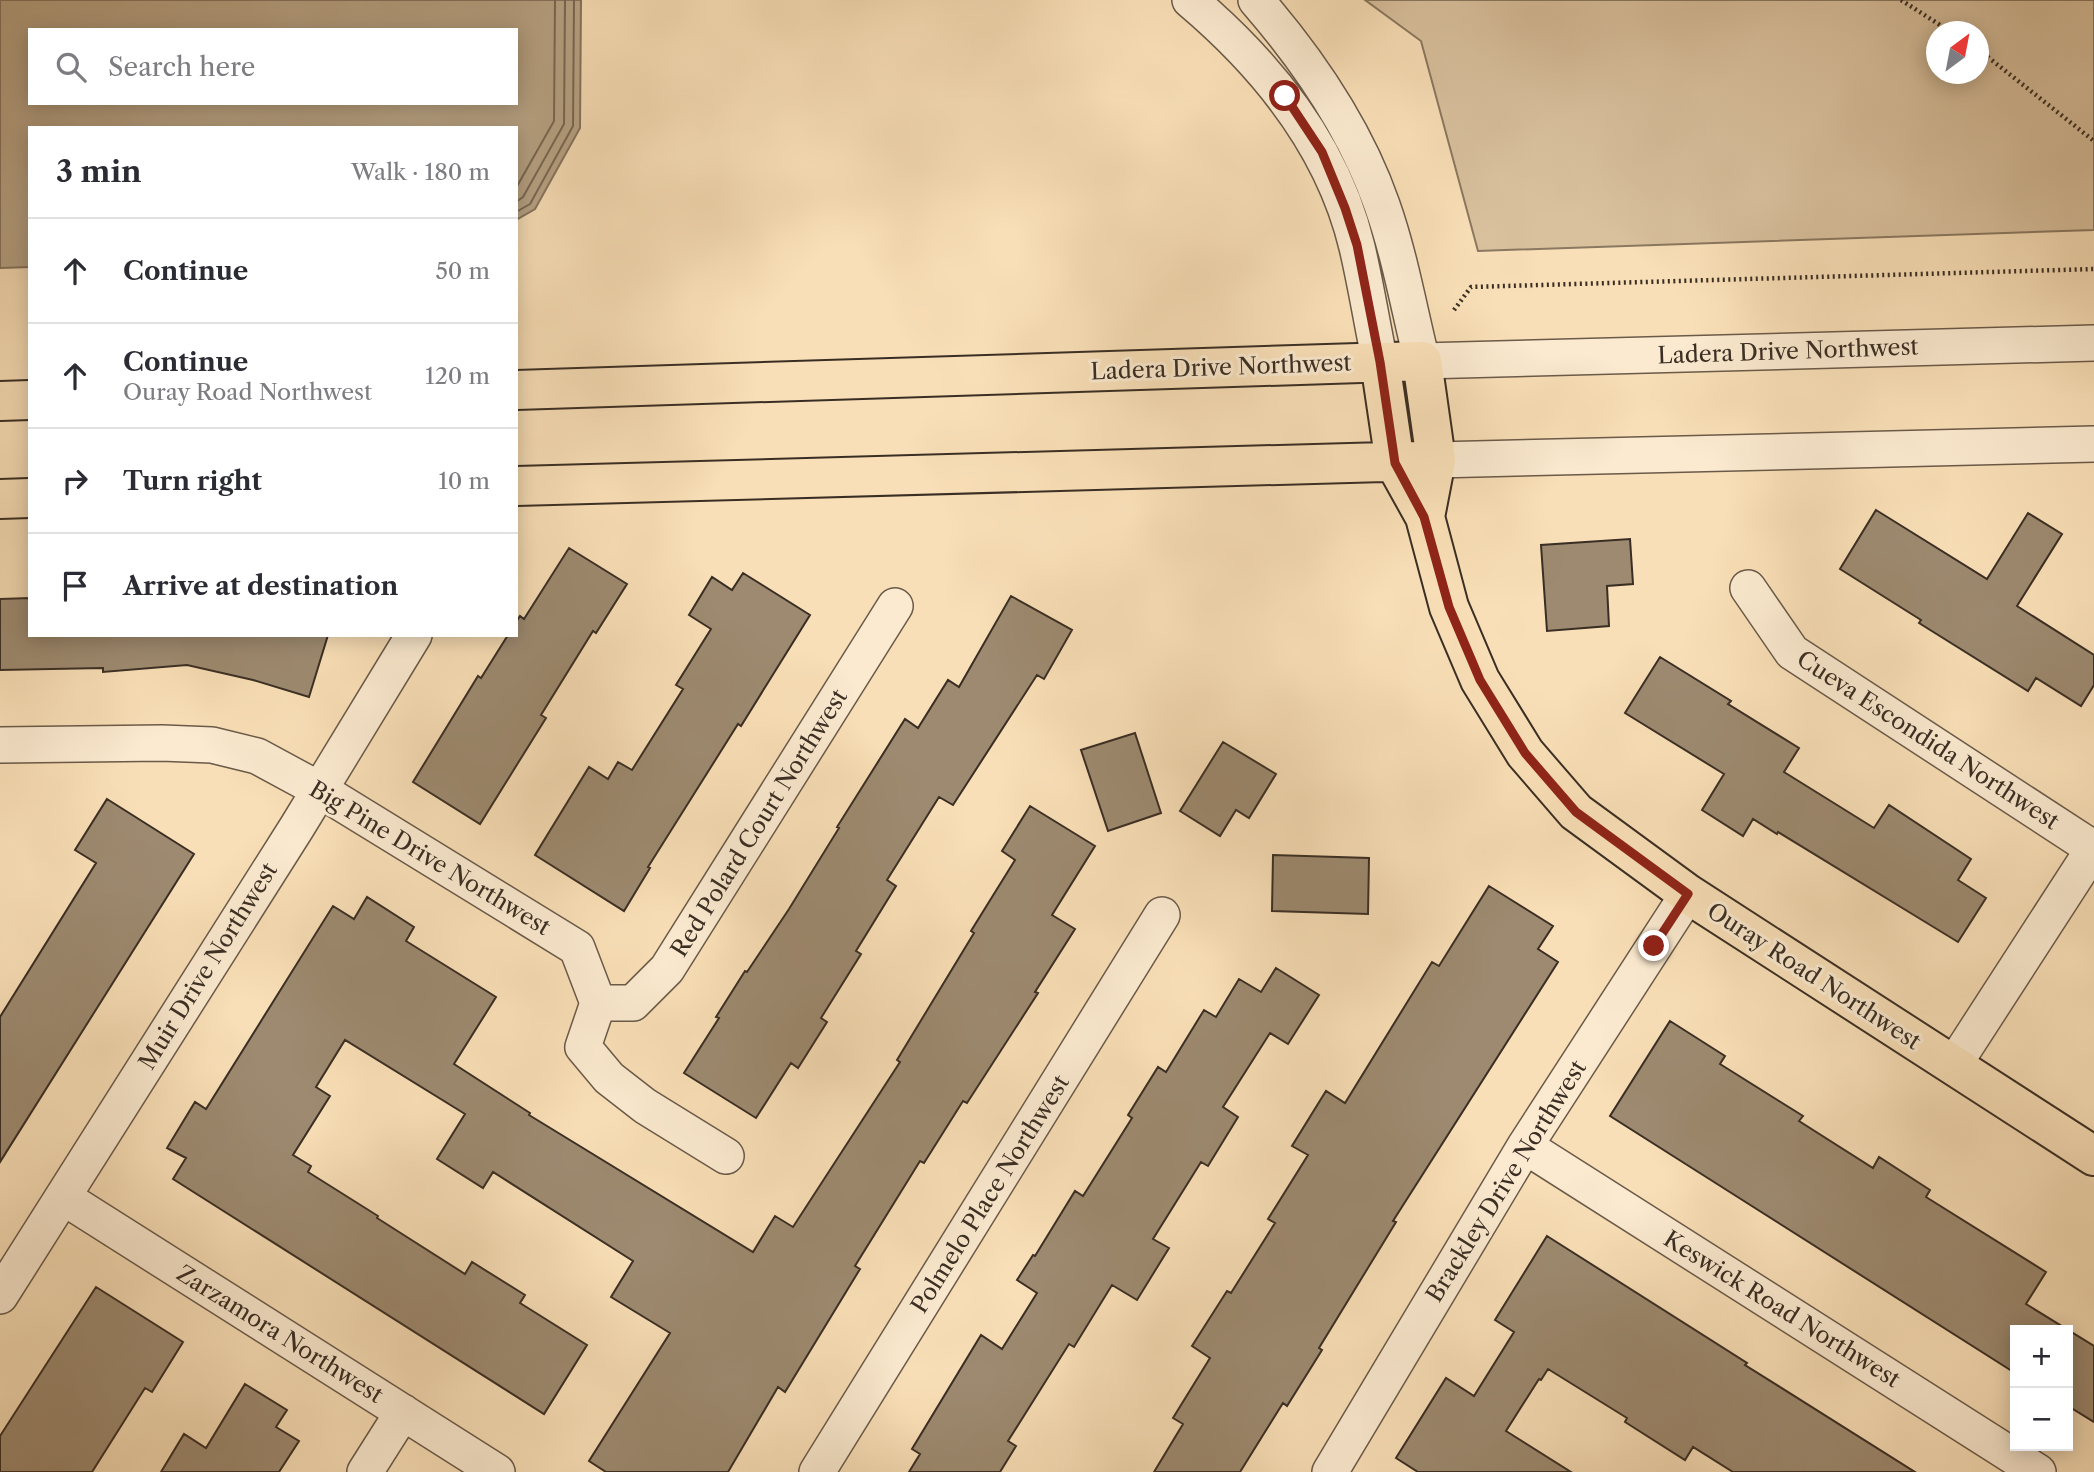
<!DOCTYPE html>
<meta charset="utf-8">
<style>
:root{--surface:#fff;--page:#f7f7f7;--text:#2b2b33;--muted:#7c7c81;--line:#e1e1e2}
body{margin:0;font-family:"Libre Caslon Text",serif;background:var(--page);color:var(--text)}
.controls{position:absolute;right:21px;bottom:21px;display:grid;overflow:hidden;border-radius:0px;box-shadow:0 4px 18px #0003}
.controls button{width:63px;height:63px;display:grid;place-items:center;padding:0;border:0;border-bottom:2px solid var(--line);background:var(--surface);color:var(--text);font:35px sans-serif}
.compass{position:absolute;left:1926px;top:21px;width:63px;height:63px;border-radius:50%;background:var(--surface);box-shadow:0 4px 18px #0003;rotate:32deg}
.stop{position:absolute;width:21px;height:21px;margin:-16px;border:5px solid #8f2418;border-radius:50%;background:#fff}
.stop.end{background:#8f2418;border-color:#fff;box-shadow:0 2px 7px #0008}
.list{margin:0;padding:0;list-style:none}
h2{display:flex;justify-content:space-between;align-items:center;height:91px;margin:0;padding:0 28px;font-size:30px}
h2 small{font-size:23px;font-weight:400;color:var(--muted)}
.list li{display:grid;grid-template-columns:46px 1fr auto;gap:21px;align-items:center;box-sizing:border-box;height:105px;padding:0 28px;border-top:2px solid var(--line)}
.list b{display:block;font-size:26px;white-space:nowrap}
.list p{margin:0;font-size:23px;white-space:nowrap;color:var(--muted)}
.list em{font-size:23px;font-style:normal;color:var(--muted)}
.icon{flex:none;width:38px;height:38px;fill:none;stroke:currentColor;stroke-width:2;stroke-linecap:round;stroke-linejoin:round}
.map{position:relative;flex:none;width:2094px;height:1472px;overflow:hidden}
.search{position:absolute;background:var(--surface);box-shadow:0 4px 18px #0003;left:28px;top:28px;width:490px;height:77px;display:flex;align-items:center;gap:18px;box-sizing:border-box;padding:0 24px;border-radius:0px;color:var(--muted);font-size:26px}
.panel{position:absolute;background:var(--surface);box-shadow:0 4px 18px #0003;left:28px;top:126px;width:490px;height:511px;border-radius:0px}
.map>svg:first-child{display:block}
.green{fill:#d9c19e;stroke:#8a7861;stroke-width:2;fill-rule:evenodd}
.water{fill:#b8a385;stroke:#86745e;stroke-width:2;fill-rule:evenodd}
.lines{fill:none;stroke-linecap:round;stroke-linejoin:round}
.shore{stroke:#796854;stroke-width:2}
.building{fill:#9d8a70;stroke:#3a2e24;stroke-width:2}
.minor-casing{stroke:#6a5a49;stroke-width:38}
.major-casing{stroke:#3a2e24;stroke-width:42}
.path{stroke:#3a2e24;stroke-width:4.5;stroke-dasharray:2 3.5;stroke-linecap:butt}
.minor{stroke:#fbead0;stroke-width:35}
.major{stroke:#f9dfb7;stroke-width:38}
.route{stroke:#8f2418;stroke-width:9}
.labels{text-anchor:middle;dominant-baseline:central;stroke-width:6;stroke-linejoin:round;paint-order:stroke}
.street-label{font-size:23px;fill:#3a2e24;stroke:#fbead0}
</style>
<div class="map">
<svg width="2094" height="1472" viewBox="0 0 2094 1472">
<rect width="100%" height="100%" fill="#f9dfb7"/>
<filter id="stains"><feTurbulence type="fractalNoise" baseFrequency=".00286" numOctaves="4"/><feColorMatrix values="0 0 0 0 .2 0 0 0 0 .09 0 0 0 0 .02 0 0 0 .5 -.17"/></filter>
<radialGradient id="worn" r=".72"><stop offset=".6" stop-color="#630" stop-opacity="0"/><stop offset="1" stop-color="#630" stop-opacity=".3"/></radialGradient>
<path class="green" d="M 1365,0 L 2094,0 L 2094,230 L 1478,251 L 1421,41 ZM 1937,32 L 1979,32 L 1979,74 L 1937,74 Z"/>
<path class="water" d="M 0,0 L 581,0 L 580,128 L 535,209 L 516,220 L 516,128 L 30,128 L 30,267 L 0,268 ZM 30,30 L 516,30 L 516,103 L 30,103 Z"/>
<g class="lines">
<path class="shore" d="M 516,188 L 554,121 L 555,0
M 516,202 L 523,197 L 564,124 L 565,0
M 516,212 L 530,204 L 573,126 L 574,0"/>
</g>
<path class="building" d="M 1876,510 L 1987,579 L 2028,513 L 2062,534 L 2017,606 L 2094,655 L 2094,685 L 2081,706 L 2036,678 L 2028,691 L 1919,623 L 1921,620 L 1840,569 Z
M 1630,539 L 1633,584 L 1607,586 L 1609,626 L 1547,631 L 1541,545 Z
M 569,548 L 627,584 L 596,633 L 593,631 L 541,715 L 546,718 L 480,824 L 413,782 L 478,676 L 481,678 L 508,635 L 516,635 L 516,622 L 520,616 L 524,619 Z
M 743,573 L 810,615 L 741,726 L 738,724 L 648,867 L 650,868 L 624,911 L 535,855 L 589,767 L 608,779 L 618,762 L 632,770 L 683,689 L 676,685 L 711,629 L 689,615 L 712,577 L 732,590 Z
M 1011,596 L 1072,630 L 1044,679 L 1037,675 L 953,805 L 939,797 L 887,880 L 896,886 L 856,951 L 861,954 L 821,1018 L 827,1022 L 798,1068 L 791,1063 L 756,1118 L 684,1073 L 719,1018 L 716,1017 L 745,971 L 747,972 L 789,909 L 839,828 L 837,827 L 905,719 L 918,728 L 948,680 L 959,687 Z
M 30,598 L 30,635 L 328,635 L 309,697 L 253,680 L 187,665 L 103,672 L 103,668 L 0,670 L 0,599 Z
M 1660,657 L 1731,701 L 1728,704 L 1799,748 L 1784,772 L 1874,828 L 1889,805 L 1971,859 L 1958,880 L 1986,898 L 1958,942 L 1778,832 L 1777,834 L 1753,819 L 1743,836 L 1702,810 L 1724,774 L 1625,713 Z
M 1135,733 L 1161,813 L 1108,831 L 1081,750 Z
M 1223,742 L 1276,774 L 1249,818 L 1236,810 L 1220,836 L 1180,811 Z
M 107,799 L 194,854 L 0,1162 L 0,1017 L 96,863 L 75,850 Z
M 1030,806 L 1095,846 L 1052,915 L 1075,929 L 1035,992 L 1038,993 L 967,1103 L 963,1101 L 924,1163 L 920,1161 L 855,1266 L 860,1269 L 785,1392 L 778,1387 L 728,1472 L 606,1472 L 589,1461 L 670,1333 L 611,1297 L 633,1261 L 493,1172 L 483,1188 L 437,1159 L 465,1114 L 345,1040 L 316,1087 L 330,1096 L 293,1155 L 311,1166 L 308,1172 L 378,1216 L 377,1218 L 465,1274 L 472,1262 L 525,1295 L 520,1303 L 587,1345 L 544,1414 L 173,1179 L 186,1158 L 167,1148 L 195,1102 L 206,1109 L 333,906 L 354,919 L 367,897 L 414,927 L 406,941 L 496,997 L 454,1064 L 530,1113 L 529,1115 L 753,1252 L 775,1216 L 793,1227 L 900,1062 L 897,1060 L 974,933 L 971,931 L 1015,860 L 1002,851 Z
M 1273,855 L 1369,858 L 1368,914 L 1272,911 Z
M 1489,886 L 1553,926 L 1538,949 L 1558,962 L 1393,1221 L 1396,1222 L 1319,1348 L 1322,1350 L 1287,1406 L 1283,1403 L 1240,1472 L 1154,1472 L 1183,1424 L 1173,1418 L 1210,1358 L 1192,1346 L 1227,1291 L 1231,1293 L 1275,1223 L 1268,1219 L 1308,1155 L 1292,1146 L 1326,1091 L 1345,1103 L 1432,962 L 1439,966 Z
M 1276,968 L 1319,995 L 1288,1044 L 1270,1033 L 1223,1107 L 1238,1117 L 1208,1166 L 1201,1162 L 1153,1239 L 1169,1248 L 1137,1300 L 1112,1285 L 1074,1347 L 1069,1344 L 1008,1441 L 1016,1446 L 1000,1472 L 909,1472 L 920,1454 L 912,1449 L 981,1335 L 1002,1349 L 1037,1293 L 1017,1280 L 1033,1255 L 1035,1256 L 1075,1191 L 1083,1196 L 1132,1118 L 1128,1115 L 1158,1067 L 1166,1072 L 1204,1010 L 1216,1017 L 1239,979 L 1261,992 Z
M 1670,1021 L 1725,1056 L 1720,1064 L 1803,1116 L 1799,1121 L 1873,1168 L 1879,1157 L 1930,1190 L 1926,1197 L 2046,1272 L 2026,1304 L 2094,1346 L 2094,1422 L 2068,1406 L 2068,1330 L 2015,1330 L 2015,1373 L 1610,1116 Z
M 1547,1236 L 1747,1363 L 1745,1365 L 1915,1472 L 1733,1472 L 1693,1447 L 1685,1460 L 1625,1422 L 1627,1418 L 1548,1369 L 1541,1380 L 1539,1379 L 1506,1431 L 1571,1472 L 1418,1472 L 1396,1458 L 1446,1378 L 1474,1396 L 1514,1332 L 1495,1320 Z
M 96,1287 L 183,1342 L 152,1392 L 145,1388 L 92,1472 L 0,1472 L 0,1436 Z
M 245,1384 L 287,1410 L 276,1427 L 299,1441 L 279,1472 L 161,1472 L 184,1434 L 206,1448 Z"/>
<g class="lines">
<g class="minor-casing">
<path id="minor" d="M 1190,0 C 1268,66 1333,146 1357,247 C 1366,285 1372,324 1380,362
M 1256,0 C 1309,61 1355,128 1382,205 C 1400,256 1409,309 1422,361 L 2094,343
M 1436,460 L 2094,444
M 1748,588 L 1792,652 L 2094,849
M 0,745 L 162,743 L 212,745 L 257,756 L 320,790 L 577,948 L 598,1003 L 583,1047 L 609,1078 L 645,1106 L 726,1156
M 598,1003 L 633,1003 L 667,969 L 895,606
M 1953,1066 L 2094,848
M 1525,1146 L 2038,1472
M 63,1197 L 497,1472
M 0,1296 L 297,827 L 414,635
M 365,1472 L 403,1412
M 817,1472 L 1162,915
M 1330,1472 L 1525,1146 L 1688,894"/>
</g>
<g class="major-casing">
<path id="major" d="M 1380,362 L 1395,463 L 1425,517 L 1449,607 L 1480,680 L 1525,753 L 1576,812 L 1688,894 L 2094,1156
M 516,390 L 1422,361 L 1436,460 L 1425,517
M 0,401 L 30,400
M 516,486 L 1420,461
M 0,499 L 30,498"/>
</g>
<path class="path" d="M 1901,0 L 1951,32
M 1979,50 L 2094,141
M 1454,310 L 1471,287 L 2094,269"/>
<use href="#minor" class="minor"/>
<use href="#major" class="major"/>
</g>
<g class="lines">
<path class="route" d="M 1285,96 L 1322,152 L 1345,208 L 1357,245 L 1380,362 L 1395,463 L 1424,517 L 1449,607 L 1480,680 L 1525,753 L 1576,812 L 1688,894 L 1654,946"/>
</g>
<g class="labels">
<g class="street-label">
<text transform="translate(1788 351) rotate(-2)">Ladera Drive Northwest</text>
<text transform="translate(1221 367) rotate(-2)">Ladera Drive Northwest</text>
<text transform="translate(1928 740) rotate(33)">Cueva Escondida Northwest</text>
<text transform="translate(759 823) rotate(-58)">Red Polard Court Northwest</text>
<text transform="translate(430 858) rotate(31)">Big Pine Drive Northwest</text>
<text transform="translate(208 966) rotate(-58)">Muir Drive Northwest</text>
<text transform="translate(1814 976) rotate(33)">Ouray Road Northwest</text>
<text transform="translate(1506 1181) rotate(-58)">Brackley Drive Northwest</text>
<text transform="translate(990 1194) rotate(-58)">Polmelo Place Northwest</text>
<text transform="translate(1782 1309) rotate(32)">Keswick Road Northwest</text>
<text transform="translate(280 1334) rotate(32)">Zarzamora Northwest</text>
</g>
</g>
<rect width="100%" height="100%" filter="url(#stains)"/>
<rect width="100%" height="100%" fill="url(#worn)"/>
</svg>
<div class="controls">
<button>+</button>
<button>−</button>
</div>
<svg class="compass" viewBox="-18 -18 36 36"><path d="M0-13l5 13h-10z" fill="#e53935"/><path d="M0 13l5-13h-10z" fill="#7c7c81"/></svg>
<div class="stop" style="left:1285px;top:96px"></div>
<div class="stop end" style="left:1654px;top:946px"></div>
<div class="search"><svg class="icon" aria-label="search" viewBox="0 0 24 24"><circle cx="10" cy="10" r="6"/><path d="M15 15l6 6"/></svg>Search here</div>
<section class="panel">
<h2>3 min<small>Walk · 180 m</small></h2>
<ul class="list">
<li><svg class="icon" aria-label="ahead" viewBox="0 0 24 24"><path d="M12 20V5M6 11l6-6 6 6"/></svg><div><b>Continue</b></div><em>50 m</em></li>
<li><svg class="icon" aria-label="ahead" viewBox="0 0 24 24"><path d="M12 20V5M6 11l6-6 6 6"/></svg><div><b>Continue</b><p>Ouray Road Northwest</p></div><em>120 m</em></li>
<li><svg class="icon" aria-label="right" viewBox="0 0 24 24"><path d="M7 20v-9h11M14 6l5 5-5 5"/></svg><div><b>Turn right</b></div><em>10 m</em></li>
<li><svg class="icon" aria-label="arrive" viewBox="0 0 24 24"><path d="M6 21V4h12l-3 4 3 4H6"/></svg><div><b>Arrive at destination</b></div></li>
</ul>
</section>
</div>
